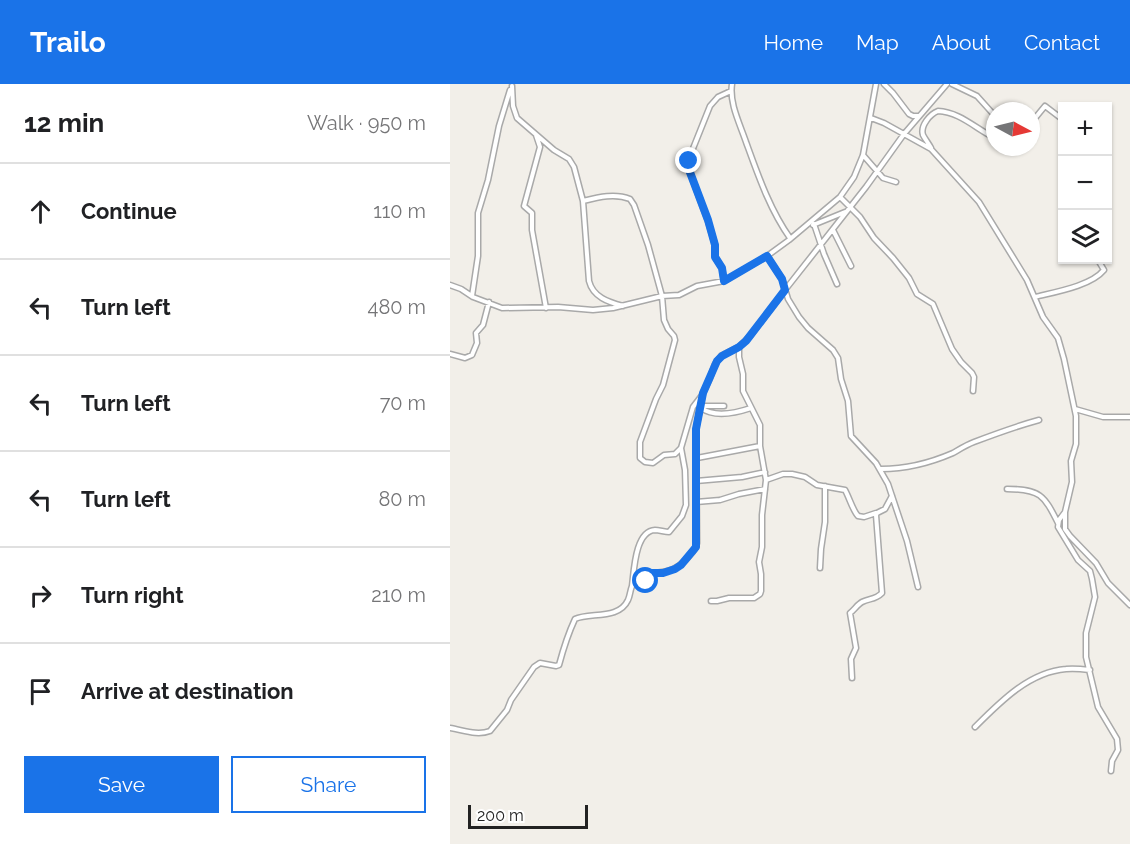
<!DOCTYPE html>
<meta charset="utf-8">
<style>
:root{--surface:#fff;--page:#f2f2f2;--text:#202124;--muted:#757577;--line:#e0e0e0;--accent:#1a73e8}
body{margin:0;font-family:Raleway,sans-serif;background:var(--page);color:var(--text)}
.controls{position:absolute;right:18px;top:18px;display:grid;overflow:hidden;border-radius:0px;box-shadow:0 2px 4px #0004}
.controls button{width:54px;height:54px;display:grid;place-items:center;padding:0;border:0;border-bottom:2px solid var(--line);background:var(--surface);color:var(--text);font:30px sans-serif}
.compass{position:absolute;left:536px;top:18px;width:54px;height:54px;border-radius:50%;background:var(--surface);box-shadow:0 2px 4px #0004;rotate:97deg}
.scale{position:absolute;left:18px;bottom:15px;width:120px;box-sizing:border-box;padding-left:6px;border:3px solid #222;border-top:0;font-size:16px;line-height:21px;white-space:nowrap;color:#222;-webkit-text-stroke:4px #fff;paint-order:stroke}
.stop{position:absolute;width:18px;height:18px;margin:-14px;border:4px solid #1a73e8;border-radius:50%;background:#fff}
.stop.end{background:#1a73e8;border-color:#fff;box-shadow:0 2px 6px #0008}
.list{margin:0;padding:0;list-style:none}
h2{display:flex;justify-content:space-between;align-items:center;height:78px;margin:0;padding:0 24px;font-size:26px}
h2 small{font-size:20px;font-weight:400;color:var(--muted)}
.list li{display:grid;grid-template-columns:39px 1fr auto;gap:18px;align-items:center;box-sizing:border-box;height:96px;padding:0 24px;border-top:2px solid var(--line)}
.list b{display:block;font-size:22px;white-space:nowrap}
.list em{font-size:20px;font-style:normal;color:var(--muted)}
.actions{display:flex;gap:12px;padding:18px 24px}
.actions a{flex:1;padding:14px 0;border:2px solid var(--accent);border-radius:0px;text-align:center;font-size:21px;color:var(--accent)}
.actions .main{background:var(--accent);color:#fff}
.icon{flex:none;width:33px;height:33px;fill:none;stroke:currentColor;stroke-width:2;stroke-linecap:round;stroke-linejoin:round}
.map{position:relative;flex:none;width:680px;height:760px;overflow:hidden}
header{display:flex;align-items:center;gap:36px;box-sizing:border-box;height:84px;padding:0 30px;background:var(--accent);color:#fff}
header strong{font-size:28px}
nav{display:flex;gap:33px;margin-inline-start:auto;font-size:21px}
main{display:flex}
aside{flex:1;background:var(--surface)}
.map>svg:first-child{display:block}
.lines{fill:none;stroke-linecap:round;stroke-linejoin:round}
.minor-casing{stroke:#a9a9a9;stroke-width:7}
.minor{stroke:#fff;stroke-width:4}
.route{stroke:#1a73e8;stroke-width:8}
</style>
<header>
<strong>Trailo</strong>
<nav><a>Home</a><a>Map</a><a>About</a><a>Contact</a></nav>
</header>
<main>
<aside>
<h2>12 min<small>Walk · 950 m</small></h2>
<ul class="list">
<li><svg class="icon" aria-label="ahead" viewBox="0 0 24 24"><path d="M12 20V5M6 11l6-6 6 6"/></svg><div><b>Continue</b></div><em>110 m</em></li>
<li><svg class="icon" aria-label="left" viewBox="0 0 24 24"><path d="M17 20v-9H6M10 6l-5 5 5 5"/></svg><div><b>Turn left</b></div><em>480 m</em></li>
<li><svg class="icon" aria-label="left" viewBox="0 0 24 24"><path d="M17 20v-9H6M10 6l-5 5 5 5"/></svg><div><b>Turn left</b></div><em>70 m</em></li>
<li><svg class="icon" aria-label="left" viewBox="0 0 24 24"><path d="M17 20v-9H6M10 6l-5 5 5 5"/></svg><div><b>Turn left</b></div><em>80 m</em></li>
<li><svg class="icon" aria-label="right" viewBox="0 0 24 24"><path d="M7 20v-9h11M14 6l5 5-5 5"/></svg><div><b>Turn right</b></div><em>210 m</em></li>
<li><svg class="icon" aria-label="arrive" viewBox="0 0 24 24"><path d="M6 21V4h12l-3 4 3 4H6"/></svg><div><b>Arrive at destination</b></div></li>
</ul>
<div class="actions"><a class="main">Save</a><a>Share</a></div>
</aside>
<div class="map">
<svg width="680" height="760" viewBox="0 0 680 760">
<rect width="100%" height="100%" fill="#f2efe9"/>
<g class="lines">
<g class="minor-casing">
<path id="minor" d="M 282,0 C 279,19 290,40 296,58 C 308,91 320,126 340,154
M 434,0 L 443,9 L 459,30 L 463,32 L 469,32
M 502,0 L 527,12 L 545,32
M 62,2 L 63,22 L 67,34 L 104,66 L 119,75 L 124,83 L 133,117 L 139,197 C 143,213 158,218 173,222
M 421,34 L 434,39 L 481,65 L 529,118 L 577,196 L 593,233 L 608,254 L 614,275 L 626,332 L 626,360 L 621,377 L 622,398 L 615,428 L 615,445 L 620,452 L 646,479 L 658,499 L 680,521
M 581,39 L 595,22 L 612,35
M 86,51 L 90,63 L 74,122 L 82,129 L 82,146 L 96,224
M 481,64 C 479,60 475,55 473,51 C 470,42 480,30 488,27 C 510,28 526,45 545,54
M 413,71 L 433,94 L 446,98
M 390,113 L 410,133 L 424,154 L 443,174 L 459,194 L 467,210 L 483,220 L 502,265 L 511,278 L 522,289 L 524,293 L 523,307
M 133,117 C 149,113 165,109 180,115 L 184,121 L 198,161 L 212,212 L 214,236 L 218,245 L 224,252 L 225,256 L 213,301 L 206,315 L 190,358 L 190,374 L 195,378 L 203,379 L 214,371 L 225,370 L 231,364
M 364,140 L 374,170 L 387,200
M 363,141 L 395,128
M 383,146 L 401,182
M 317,172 L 332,195 L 338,215 L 349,233 L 358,244 L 383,266 L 388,274 L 391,295 L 398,317 L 401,352 L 426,379 L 438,400 L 457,457 L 468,503
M 274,197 L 272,184 L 265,173 L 265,161 L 258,137 L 238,83 L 240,72 L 260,22 L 268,13 L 281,7
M 0,201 L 11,205 L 23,213 L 52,224 L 108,223 L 143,226 L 163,224 L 212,212 L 229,211 L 247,202 L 274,197 L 317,172 L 339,156 L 390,113 L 404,93 L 413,71 L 426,0
M 22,212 L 28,172 L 28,129 L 38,96 L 49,42 L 60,6
M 585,213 C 605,208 641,202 654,186 L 648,176
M 0,270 L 15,274 L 22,271 L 27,259 L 26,249 L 33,241 L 39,218
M 250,322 L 274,322
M 251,324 C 265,334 286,329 301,324
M 625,325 L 653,333 L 680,333
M 247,374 L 310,362
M 431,385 C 456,385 480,379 503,369 C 510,365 516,361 524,358 C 545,350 567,342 589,336
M 316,396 L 333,390 L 342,390 L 355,393 L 367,401 L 395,406 C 399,413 403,427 408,432 L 414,433 L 426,429
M 246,397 L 292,393 L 315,388
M 557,405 C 590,405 594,411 608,439
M 246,418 L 270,416 L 289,410 L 315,405
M 615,428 L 609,436 L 608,443 L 628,476 L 640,487 L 642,495 L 645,513 L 636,549 L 636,573 L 648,623 L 667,655 L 668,666 L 662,677 L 661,687
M 370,484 L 371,465 L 375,438 L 375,402
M 182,502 C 184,487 185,447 205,446 C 209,446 215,448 219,448 L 232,432 L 236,421 L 235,386 L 231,364 L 243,323 L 253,310
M 261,517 L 267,517 L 279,514 L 304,514 L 310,510 L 311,507 L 311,490 L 309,478 L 312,463 L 312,431 L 316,396 L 310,362 L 310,341 L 293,307 L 293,290 L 289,273 L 289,263
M 402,594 L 401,575 L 406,564 L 400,529 C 404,526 408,520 412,518 C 420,514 425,516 432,509 L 426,431 L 427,429 L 435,425 L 442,412
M 525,643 C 550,618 579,588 616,585 C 624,584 632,585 640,586
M 0,644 C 13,646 27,652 40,647 L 57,626 L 61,616 L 84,583 L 90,579 L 106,582 L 109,581 C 113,566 118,550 125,535 C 140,528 169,536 178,516 C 180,512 180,507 182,502 L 185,500 L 196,497 L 202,489 C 219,488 229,485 240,471 C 244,467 246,464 247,459 L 246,345 L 253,309 L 260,294 L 265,280 L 271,272 L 289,263 L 301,251 L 335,206 L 416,103 L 454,50 L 497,0"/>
</g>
<use href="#minor" class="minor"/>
</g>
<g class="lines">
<path class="route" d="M 196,497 L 202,489 L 213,489 L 225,485 L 231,481 L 246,463 L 246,345 L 253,309 L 267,277 L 272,272 L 289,263 L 296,257 L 335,206 L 332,195 L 317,172 L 274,197 L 272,184 L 265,173 L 265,161 L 258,136 L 238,83 L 239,77"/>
</g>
</svg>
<div class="controls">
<button>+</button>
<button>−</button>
<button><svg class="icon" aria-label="layers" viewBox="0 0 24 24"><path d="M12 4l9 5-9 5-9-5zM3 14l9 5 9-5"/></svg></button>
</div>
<svg class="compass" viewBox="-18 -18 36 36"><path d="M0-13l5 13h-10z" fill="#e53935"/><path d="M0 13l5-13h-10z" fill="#757577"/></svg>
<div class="scale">200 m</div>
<div class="stop" style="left:196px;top:497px"></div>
<div class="stop end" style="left:239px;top:77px"></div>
</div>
</main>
